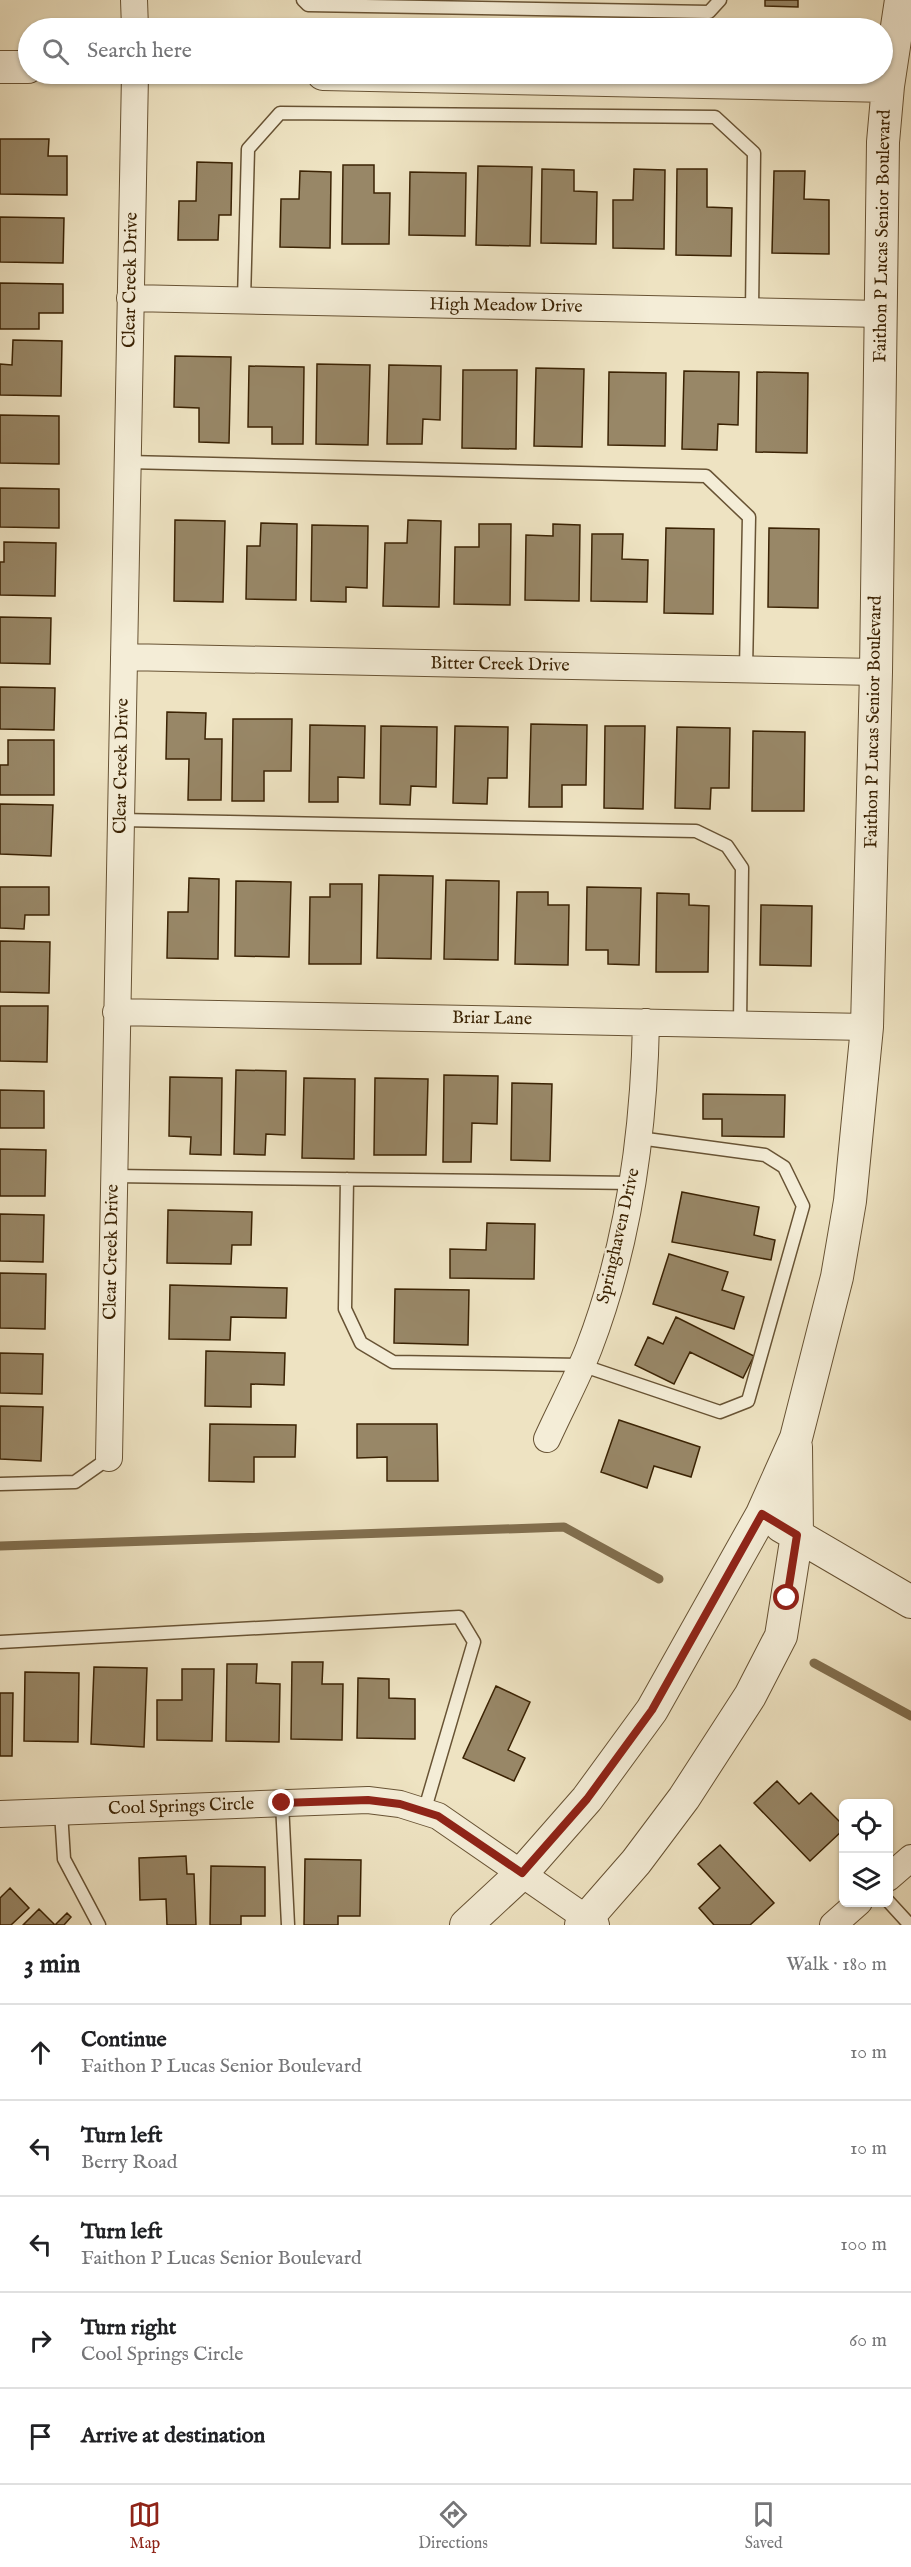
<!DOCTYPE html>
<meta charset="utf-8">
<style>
:root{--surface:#fff;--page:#f2f2f2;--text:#202124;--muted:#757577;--line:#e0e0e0;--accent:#8f2418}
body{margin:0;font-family:"IM FELL English",serif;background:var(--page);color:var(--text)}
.controls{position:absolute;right:18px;bottom:18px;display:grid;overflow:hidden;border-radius:9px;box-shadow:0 2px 4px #0004}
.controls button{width:54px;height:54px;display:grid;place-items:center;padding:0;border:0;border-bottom:2px solid var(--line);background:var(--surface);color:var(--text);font:30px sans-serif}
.stop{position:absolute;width:18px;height:18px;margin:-14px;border:4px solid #8f2418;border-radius:50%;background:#fff}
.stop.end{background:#8f2418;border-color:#fff;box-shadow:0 2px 6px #0008}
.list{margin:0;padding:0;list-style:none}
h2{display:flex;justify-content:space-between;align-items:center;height:78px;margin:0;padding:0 24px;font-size:26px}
h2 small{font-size:20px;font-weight:400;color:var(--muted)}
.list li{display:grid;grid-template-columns:39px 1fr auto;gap:18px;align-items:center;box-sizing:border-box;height:96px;padding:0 24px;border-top:2px solid var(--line)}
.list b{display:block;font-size:22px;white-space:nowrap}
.list p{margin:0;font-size:20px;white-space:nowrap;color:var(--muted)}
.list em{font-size:20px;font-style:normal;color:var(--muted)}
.icon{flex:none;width:33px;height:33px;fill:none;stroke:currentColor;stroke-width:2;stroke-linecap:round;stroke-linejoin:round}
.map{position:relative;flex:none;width:911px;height:1925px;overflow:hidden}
.search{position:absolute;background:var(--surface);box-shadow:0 2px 4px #0004;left:18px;right:18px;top:18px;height:66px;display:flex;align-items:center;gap:15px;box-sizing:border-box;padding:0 21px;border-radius:33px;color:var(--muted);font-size:22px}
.sheet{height:558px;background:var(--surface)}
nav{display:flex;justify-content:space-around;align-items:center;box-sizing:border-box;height:84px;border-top:2px solid var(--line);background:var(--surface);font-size:16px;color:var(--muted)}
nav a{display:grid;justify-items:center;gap:3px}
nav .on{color:var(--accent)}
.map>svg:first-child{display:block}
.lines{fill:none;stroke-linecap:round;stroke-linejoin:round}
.stream{stroke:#826f4f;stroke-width:9}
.building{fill:#988767;stroke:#3b2304;stroke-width:1.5}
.service-casing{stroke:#685334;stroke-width:15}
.minor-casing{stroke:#685334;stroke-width:28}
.tertiary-casing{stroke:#685334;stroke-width:34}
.service{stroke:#f4edd7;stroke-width:12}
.minor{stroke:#f4edd7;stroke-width:26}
.tertiary{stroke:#f4edd7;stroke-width:32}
.route{stroke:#8f2418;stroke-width:8}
.labels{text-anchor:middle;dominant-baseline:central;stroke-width:5;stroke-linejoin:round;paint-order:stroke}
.street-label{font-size:18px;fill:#3b2304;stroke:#f4edd7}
</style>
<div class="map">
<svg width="911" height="1925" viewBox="0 0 911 1925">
<rect width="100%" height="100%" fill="#eee3c2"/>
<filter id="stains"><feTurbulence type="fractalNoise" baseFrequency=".00333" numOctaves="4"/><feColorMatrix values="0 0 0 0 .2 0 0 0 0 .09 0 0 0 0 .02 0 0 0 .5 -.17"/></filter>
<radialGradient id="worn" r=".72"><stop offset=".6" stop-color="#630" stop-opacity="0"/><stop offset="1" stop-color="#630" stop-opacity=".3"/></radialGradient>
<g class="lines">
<path class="stream" d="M 0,1546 L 564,1527 L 659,1579
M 814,1663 L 911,1716"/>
</g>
<path class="building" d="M 765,0 L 798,0 L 798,7 L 765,6 Z
M 0,139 L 49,139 L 48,156 L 67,156 L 67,195 L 0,194 Z
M 197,162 L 232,163 L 231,215 L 219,215 L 218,240 L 178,240 L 179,201 L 196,201 Z
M 343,165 L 374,165 L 374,193 L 390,193 L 389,244 L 342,244 Z
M 478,166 L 532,167 L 530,246 L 476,245 Z
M 542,169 L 574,170 L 574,191 L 597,192 L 596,244 L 541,243 Z
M 634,169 L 665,170 L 664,249 L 613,248 L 613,200 L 633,200 Z
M 677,169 L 707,169 L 707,207 L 732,208 L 731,256 L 676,255 Z
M 300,171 L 331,172 L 330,248 L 280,247 L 281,199 L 299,199 Z
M 774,171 L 805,171 L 804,199 L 829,200 L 829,254 L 772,253 Z
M 410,172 L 466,173 L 465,236 L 409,235 Z
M 0,217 L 64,218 L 63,263 L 0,262 Z
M 0,283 L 63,284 L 63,313 L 39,313 L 39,329 L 0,329 Z
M 13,340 L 62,341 L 61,396 L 0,395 L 0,364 L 12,365 Z
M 175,356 L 231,357 L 229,443 L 199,442 L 199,408 L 174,407 Z
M 317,364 L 370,365 L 368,445 L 316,444 Z
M 389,365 L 441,366 L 440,420 L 423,419 L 422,444 L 387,444 Z
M 249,366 L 304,367 L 303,444 L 272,444 L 272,427 L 248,427 Z
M 536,368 L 584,369 L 582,447 L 534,446 Z
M 463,370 L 517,370 L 516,449 L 462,448 Z
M 684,371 L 739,372 L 738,425 L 718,424 L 717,450 L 682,449 Z
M 609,372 L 666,373 L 665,446 L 608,445 Z
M 757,372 L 808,373 L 807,453 L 756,452 Z
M 0,415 L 59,416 L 59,464 L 0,463 Z
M 0,488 L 59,489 L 59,528 L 0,527 Z
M 175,520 L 225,521 L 223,602 L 174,601 Z
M 408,520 L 441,521 L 439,607 L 383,606 L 385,543 L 407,543 Z
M 261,523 L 297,524 L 296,600 L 246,599 L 247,546 L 260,546 Z
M 479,524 L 511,524 L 510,605 L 454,604 L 455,547 L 479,547 Z
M 553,524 L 580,525 L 579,601 L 525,600 L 526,535 L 553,536 Z
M 312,525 L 368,526 L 367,588 L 346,587 L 346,602 L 311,601 Z
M 666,528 L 714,529 L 713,614 L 664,613 Z
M 769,528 L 819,529 L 818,608 L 768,607 Z
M 592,534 L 623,534 L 622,559 L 648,560 L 647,602 L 591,601 Z
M 4,542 L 56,543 L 55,596 L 0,595 L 0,562 L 4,562 Z
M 0,617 L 51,618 L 50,664 L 0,663 Z
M 0,687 L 55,688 L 54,730 L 0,729 Z
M 167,712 L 206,713 L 205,739 L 222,739 L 221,800 L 188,800 L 189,759 L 166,759 Z
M 233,719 L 292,719 L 291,771 L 264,771 L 264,801 L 232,801 Z
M 531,724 L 587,725 L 586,785 L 562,785 L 562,807 L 529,807 Z
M 310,725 L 365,726 L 364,778 L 338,777 L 338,802 L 309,802 Z
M 381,726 L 437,727 L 436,787 L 411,786 L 410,805 L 380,804 Z
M 455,726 L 508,727 L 507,778 L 488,778 L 487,804 L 453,803 Z
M 605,726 L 645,726 L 643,809 L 604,808 Z
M 677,727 L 730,728 L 729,788 L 711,788 L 710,809 L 675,808 Z
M 753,731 L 805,732 L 804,811 L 752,811 Z
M 8,740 L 54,740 L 54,795 L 0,795 L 0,765 L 8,765 Z
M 0,804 L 53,805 L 51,856 L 0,854 Z
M 379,875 L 433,876 L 431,959 L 377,958 Z
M 189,878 L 219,879 L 218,959 L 167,958 L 168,912 L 188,912 Z
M 446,880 L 499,881 L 498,960 L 444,959 Z
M 236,881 L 291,882 L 289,957 L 235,956 Z
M 330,884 L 362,884 L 361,964 L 309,964 L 310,897 L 330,897 Z
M 0,887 L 49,887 L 49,915 L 25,915 L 24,929 L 0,928 Z
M 587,887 L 641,888 L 639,965 L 608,964 L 608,950 L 586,950 Z
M 517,892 L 548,892 L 548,905 L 569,905 L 568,965 L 515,964 Z
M 657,893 L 689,894 L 689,905 L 709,906 L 708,972 L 656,972 Z
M 761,905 L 812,906 L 811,966 L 760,965 Z
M 0,941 L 50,942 L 49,993 L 0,992 Z
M 0,1006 L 48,1006 L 47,1062 L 0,1061 Z
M 236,1070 L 286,1071 L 285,1135 L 266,1134 L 265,1155 L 234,1154 Z
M 444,1075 L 498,1076 L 497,1124 L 472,1123 L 471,1162 L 443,1162 Z
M 170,1077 L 222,1078 L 221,1155 L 190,1154 L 191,1137 L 169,1136 Z
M 304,1078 L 355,1079 L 354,1159 L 302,1158 Z
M 375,1078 L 428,1079 L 426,1155 L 374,1155 Z
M 512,1083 L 552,1084 L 550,1161 L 511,1160 Z
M 0,1090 L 44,1091 L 44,1128 L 0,1128 Z
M 703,1094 L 785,1095 L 784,1137 L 722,1136 L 722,1119 L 703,1119 Z
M 0,1149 L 46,1150 L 45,1196 L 0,1196 Z
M 682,1192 L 759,1207 L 754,1235 L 775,1240 L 771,1260 L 672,1242 Z
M 168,1210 L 252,1212 L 251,1245 L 232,1245 L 231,1264 L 167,1263 Z
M 0,1214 L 44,1215 L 43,1262 L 0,1261 Z
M 487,1223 L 535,1224 L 534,1279 L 450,1278 L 450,1249 L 486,1250 Z
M 669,1254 L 728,1272 L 722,1290 L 744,1297 L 734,1329 L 653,1304 Z
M 0,1273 L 46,1274 L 45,1329 L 0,1328 Z
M 170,1285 L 287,1288 L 286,1318 L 231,1317 L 230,1340 L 169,1339 Z
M 395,1289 L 469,1290 L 468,1345 L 394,1343 Z
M 676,1317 L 754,1356 L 743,1378 L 690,1352 L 674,1384 L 635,1365 L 648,1337 L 663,1344 Z
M 206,1351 L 285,1353 L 284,1385 L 251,1384 L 251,1407 L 205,1406 Z
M 0,1353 L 43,1354 L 42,1394 L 0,1393 Z
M 0,1406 L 43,1407 L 41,1461 L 0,1459 Z
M 619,1420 L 700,1447 L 691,1477 L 654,1466 L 647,1488 L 601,1472 Z
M 210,1424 L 296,1425 L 295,1457 L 254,1457 L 254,1482 L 209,1481 Z
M 357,1424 L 437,1424 L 438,1481 L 387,1481 L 387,1457 L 357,1458 Z
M 292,1662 L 323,1662 L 322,1684 L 343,1684 L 342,1740 L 291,1739 Z
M 227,1664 L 257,1664 L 256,1683 L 280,1684 L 279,1742 L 226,1741 Z
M 94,1667 L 147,1668 L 144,1747 L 91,1744 Z
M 182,1669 L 214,1669 L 212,1741 L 157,1740 L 157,1700 L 182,1700 Z
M 25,1672 L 79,1673 L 78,1742 L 24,1741 Z
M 358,1678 L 389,1679 L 389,1698 L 415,1699 L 415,1739 L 357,1738 Z
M 496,1686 L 530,1702 L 508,1750 L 525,1758 L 514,1781 L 463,1758 Z
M 0,1693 L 13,1693 L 12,1756 L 0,1756 Z
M 777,1781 L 799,1804 L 811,1793 L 844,1826 L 844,1829 L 810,1861 L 754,1803 Z
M 720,1845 L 774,1903 L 750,1925 L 714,1925 L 699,1908 L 720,1888 L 698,1864 Z
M 186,1856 L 187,1874 L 194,1874 L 196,1925 L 167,1925 L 166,1899 L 140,1900 L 139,1858 Z
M 305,1859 L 361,1860 L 360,1916 L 338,1916 L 338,1925 L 304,1925 Z
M 211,1866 L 265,1867 L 265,1916 L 241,1916 L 241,1925 L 210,1925 Z
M 10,1888 L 29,1908 L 11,1925 L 0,1925 L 0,1898 Z
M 39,1909 L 55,1925 L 67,1913 L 71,1917 L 64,1925 L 23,1925 Z"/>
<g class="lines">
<g class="service-casing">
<path id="service" d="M 303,0 L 308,5 L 709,12 L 720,0
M 244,300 L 248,149 L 280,113 L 715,117 L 754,153 L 752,311
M 127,462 L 706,476 L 749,517 L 746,669
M 120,820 L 696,831 L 727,846 L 742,868 L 740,1024
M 114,1176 L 633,1183
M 347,1179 L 345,1309 L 361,1343 L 393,1362 L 581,1365 L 720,1412 L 748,1401 L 803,1206 L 784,1167 L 765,1155 L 639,1138
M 0,1484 L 75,1482 L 109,1458
M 0,1642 L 459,1617 L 474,1642 L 424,1812
M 282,1803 L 288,1925
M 61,1812 L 64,1859 L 99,1925
M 888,1901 L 910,1925"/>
</g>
<g class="minor-casing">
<path id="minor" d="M 134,0 L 135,28
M 130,298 L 881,314
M 124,657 L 876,672
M 116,1012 L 867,1027
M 547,1439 C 561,1408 577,1379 589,1348 C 629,1244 644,1133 646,1022
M 109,1458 L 135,74
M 0,1814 L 368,1800 L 400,1804 L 438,1816 L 596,1925
M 888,1878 L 911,1858
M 833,1925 L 859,1902"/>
</g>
<g class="tertiary-casing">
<path id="tertiary" d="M 0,67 L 28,67
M 323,74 L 888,86
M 781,1526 L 911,1602
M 466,1925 L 522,1873 L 587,1799 L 652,1710 L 762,1514 L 796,1438 L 837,1277 L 850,1201 L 867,1027 L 876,672 L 883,142 L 888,86 L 901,0
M 581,1925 L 636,1862 L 684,1798 L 750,1696 L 781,1636 L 797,1535 L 796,1447"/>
</g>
<use href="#service" class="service"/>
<use href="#minor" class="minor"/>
<use href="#tertiary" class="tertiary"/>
</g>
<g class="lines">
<path class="route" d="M 282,1803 L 368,1800 L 400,1804 L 438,1816 L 522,1873 L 587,1799 L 652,1710 L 762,1514 L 797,1535 L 787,1598"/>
</g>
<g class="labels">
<g class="street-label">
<text transform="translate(883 236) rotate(-89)">Faithon P Lucas Senior Boulevard</text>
<text transform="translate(131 280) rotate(-89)">Clear Creek Drive</text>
<text transform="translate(506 306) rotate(1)">High Meadow Drive</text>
<text transform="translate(500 665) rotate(1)">Bitter Creek Drive</text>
<text transform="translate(874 722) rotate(-89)">Faithon P Lucas Senior Boulevard</text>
<text transform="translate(122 766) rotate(-89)">Clear Creek Drive</text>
<text transform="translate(492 1019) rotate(1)">Briar Lane</text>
<text transform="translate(619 1236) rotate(-77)">Springhaven Drive</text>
<text transform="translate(112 1252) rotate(-89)">Clear Creek Drive</text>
<text transform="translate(181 1807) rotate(-2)">Cool Springs Circle</text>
</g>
</g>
<rect width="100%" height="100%" filter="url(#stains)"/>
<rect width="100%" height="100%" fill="url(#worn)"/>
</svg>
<div class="controls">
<button><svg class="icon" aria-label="locate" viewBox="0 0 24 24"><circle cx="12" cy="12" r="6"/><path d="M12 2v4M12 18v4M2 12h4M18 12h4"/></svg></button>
<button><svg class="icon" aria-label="layers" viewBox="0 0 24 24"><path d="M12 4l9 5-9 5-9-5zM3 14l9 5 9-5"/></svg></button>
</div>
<div class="stop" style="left:787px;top:1598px"></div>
<div class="stop end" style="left:282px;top:1803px"></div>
<div class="search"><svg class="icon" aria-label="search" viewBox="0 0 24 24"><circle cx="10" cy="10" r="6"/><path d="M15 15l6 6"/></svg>Search here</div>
</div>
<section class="sheet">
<h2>3 min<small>Walk · 180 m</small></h2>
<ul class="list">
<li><svg class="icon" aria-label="ahead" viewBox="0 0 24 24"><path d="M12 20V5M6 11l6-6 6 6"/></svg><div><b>Continue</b><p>Faithon P Lucas Senior Boulevard</p></div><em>10 m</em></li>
<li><svg class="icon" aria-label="left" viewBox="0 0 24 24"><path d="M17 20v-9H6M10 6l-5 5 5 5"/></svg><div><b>Turn left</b><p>Berry Road</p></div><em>10 m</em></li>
<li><svg class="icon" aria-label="left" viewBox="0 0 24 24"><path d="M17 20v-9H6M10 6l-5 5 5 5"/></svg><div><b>Turn left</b><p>Faithon P Lucas Senior Boulevard</p></div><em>100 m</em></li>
<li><svg class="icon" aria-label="right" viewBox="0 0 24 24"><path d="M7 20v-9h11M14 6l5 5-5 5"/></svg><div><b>Turn right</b><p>Cool Springs Circle</p></div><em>60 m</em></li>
<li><svg class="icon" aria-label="arrive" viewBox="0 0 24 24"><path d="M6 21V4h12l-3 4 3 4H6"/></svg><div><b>Arrive at destination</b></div></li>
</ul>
</section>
<nav>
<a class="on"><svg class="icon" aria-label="map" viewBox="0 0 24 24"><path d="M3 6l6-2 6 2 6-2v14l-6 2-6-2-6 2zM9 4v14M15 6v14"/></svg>Map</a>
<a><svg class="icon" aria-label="directions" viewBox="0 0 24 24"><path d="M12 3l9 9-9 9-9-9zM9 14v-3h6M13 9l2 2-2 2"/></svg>Directions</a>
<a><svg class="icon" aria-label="saved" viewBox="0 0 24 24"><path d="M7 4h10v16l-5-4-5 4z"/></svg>Saved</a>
</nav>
